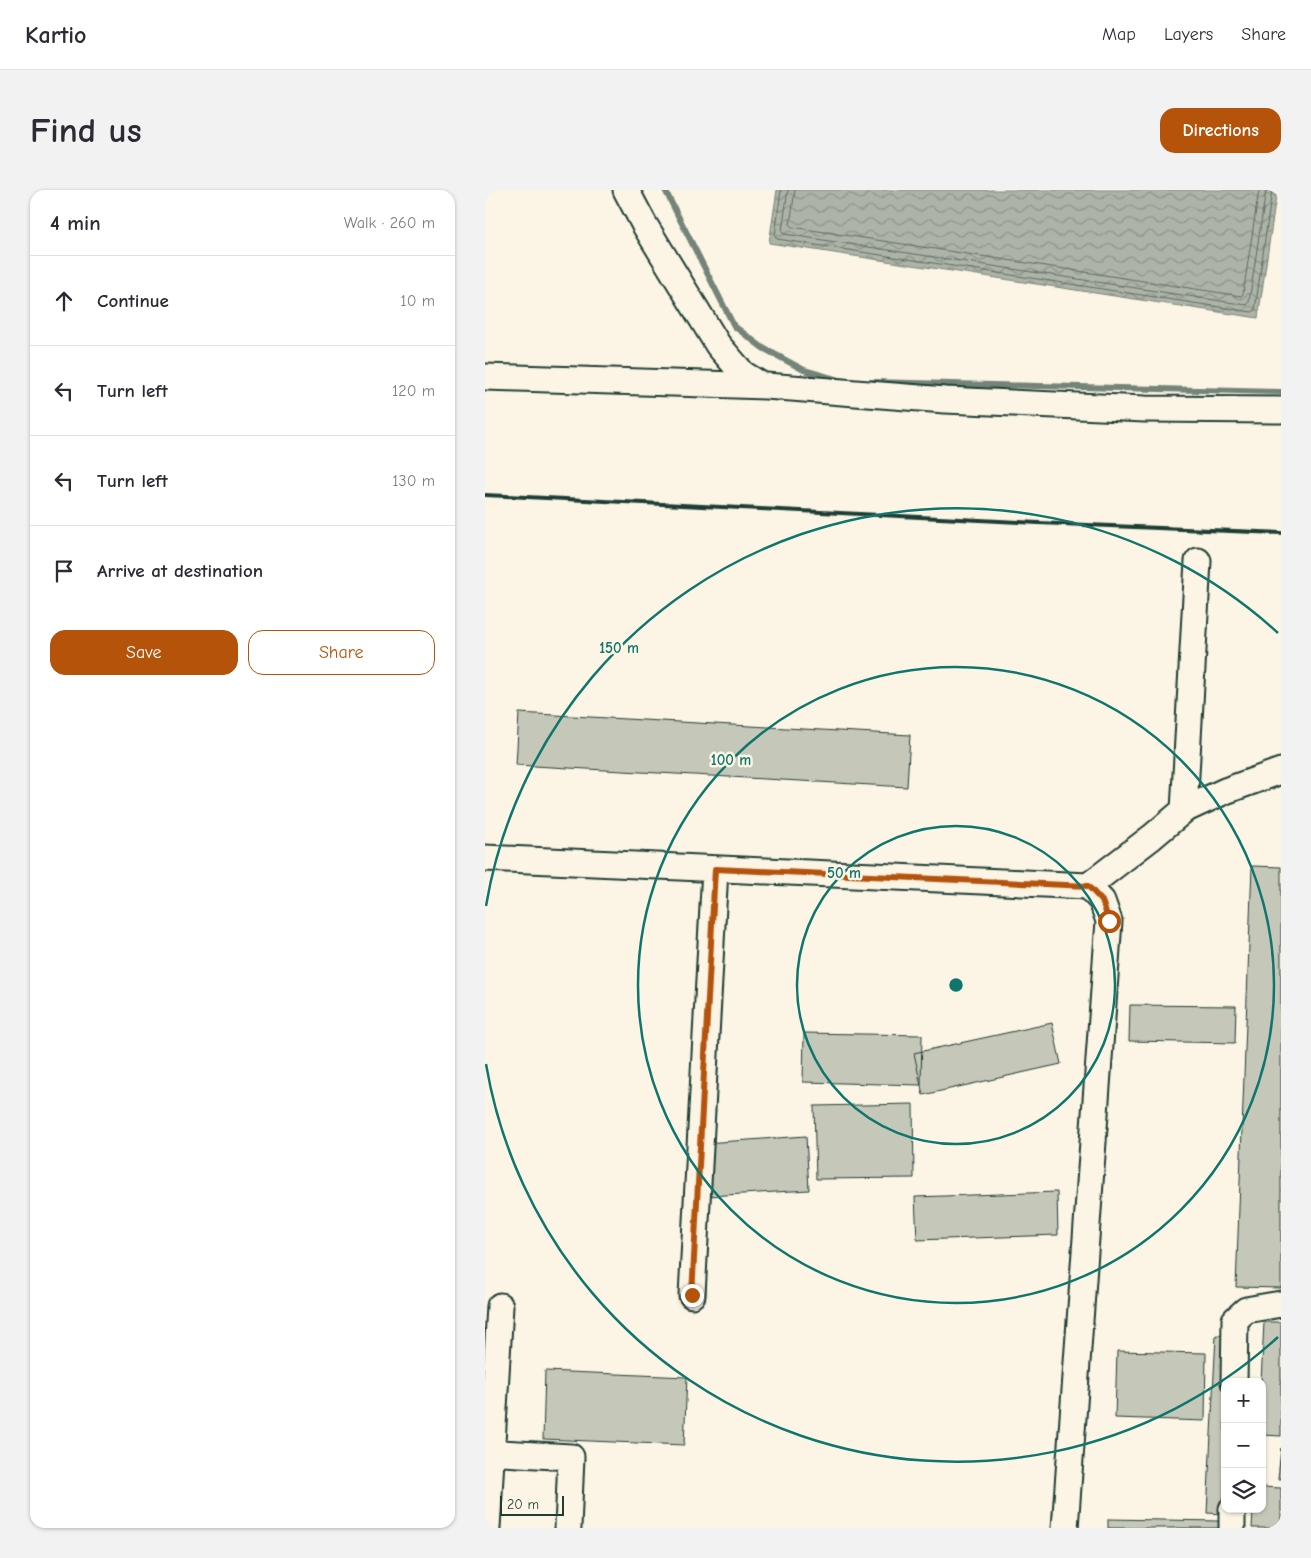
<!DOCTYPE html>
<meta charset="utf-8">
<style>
:root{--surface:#fff;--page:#f2f2f3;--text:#2b2b33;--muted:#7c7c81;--line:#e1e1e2;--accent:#b45309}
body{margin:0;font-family:"Comic Neue",sans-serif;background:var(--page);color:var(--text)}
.controls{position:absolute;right:15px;bottom:15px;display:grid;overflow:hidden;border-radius:10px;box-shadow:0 1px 4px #0004}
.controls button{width:45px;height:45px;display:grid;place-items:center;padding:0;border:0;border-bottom:1px solid var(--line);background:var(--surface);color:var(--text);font:25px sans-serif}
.scale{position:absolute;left:15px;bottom:12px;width:64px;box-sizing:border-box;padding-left:5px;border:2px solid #1f3d34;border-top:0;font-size:14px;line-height:18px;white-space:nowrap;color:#1f3d34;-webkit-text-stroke:4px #fcf5e5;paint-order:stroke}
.stop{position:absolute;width:15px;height:15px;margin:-11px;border:4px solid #b45309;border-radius:50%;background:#fff}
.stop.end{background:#b45309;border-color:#fff;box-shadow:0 1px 5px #0008}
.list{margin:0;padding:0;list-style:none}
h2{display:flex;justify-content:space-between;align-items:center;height:65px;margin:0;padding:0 20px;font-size:21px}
h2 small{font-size:16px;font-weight:400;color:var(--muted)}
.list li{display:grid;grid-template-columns:32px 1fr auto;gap:15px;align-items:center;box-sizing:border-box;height:90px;padding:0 20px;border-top:1px solid var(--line)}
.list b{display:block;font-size:19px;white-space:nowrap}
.list em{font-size:16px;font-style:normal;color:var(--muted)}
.actions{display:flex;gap:10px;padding:15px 20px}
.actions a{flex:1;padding:11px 0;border:1px solid var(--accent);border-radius:15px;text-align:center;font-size:18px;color:var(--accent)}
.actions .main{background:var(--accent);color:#fff}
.icon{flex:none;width:28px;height:28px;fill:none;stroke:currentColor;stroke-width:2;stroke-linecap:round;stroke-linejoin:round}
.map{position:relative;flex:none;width:796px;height:1338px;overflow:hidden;border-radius:15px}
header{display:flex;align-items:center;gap:30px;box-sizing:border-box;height:70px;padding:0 25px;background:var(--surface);border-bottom:1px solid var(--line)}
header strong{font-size:24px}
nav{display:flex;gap:28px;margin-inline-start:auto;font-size:18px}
.intro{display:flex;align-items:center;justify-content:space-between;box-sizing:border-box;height:120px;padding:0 30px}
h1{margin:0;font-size:35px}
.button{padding:12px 22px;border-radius:15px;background:var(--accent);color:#fff;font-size:18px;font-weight:700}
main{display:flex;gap:30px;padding:0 30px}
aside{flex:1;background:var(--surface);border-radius:15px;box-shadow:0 1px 4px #0004}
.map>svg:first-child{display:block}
.water{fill:url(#water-waves);stroke:#758479}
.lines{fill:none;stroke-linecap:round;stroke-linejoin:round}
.shore{stroke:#586c62;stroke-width:1}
.stream{stroke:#758479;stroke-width:6}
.building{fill:#c5c7b9;stroke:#1f3d34}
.minor-casing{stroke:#1f3d34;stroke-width:29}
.minor{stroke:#fcf5e5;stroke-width:25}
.rail{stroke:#1f3d34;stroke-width:4}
.route{stroke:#b45309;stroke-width:6}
.ring{fill:none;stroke:#0f766e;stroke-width:2.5}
.centre{fill:#0f766e;stroke:#fcf5e5;stroke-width:2.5}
.ring-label{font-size:15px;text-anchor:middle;font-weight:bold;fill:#0f766e;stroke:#fcf5e5;stroke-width:5;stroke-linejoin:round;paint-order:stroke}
</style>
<header>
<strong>Kartio</strong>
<nav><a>Map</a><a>Layers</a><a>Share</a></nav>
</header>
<div class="intro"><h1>Find us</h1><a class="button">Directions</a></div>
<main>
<aside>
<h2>4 min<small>Walk · 260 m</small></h2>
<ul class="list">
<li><svg class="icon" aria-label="ahead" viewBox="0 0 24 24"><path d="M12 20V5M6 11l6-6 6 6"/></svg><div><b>Continue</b></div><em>10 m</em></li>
<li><svg class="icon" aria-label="left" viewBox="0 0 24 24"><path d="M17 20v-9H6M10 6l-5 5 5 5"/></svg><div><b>Turn left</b></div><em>120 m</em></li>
<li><svg class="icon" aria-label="left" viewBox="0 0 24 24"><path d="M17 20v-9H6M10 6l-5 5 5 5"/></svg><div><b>Turn left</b></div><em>130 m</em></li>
<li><svg class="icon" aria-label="arrive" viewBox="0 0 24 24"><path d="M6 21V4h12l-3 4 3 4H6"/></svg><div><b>Arrive at destination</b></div></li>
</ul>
<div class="actions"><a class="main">Save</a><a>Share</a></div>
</aside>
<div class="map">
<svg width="796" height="1338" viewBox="0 0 796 1338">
<defs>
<pattern id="water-waves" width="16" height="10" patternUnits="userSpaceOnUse" patternTransform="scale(1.25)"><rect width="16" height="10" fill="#aeb3a7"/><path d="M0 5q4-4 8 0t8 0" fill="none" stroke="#8d9389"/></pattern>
</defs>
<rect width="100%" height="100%" fill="#fcf5e5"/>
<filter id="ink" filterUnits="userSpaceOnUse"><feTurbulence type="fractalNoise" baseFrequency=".02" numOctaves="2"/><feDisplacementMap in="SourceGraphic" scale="10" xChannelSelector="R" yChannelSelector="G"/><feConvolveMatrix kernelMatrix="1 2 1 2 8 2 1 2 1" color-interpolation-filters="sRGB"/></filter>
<g filter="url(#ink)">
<path class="water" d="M 292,0 L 792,0 L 773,128 L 284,53 Z"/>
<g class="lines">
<path class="shore" d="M 296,0 L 290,46 L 292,49 L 767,122 L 770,120 L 787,0
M 303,0 L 297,41 L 299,44 L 762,115 L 764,112 L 781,0
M 310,0 L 305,35 L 307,37 L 756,106 L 758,104 L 774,0"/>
<path class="stream" d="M 180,0 L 249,136 L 278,158 L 319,180 L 357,191
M 387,192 L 796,202"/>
</g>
<path class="building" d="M 34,523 L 425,545 L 422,597 L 31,575 Z
M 767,676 L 796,677 L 796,1098 L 751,1097 Z
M 645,815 L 751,816 L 750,853 L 644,851 Z
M 567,833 L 576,874 L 438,905 L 429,863 Z
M 319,843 L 437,845 L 436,895 L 318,892 Z
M 428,914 L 429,988 L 331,989 L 329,916 Z
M 321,946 L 324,1000 L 224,1006 L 220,953 Z
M 572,1002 L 573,1045 L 432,1050 L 430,1007 Z
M 779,1132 L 796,1132 L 796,1246 L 777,1245 L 777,1192 L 776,1192 Z
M 731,1145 L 748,1146 L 740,1192 L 739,1324 L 722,1323 Z
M 632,1161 L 721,1163 L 720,1231 L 630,1228 Z
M 60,1181 L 202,1187 L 199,1255 L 58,1249 Z
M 796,1258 L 796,1289 L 793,1289 Z
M 777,1297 L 796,1298 L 796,1338 L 767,1338 L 768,1319 L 777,1319 Z
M 623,1329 L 735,1331 L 735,1338 L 623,1338 Z"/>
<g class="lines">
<g class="minor-casing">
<path id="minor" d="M 141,0 L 159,34 L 233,155 L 258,184 L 278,196
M 0,187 L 281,196 L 460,210 L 660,219 L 796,220
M 699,620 L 713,371
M 0,668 L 603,696 L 667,647 L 699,620 L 740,601 L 796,581
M 207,1105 L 230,679
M 749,1192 L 750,1130 L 761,1120 L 796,1114
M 0,1262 L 86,1267 L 83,1338
M 2,1338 L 15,1116
M 580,1338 L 624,731 L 617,711 L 603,696
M 747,1338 L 747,1319"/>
</g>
<use href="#minor" class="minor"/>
<path class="rail" d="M 0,305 L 553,333 L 796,343"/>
</g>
</g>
<g class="lines" filter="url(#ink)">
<path class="route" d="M 207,1105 L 230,679 L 603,696 L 617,711 L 624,731"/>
</g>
<g class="ring">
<circle cx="471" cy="795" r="159"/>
<circle cx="471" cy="795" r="318"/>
<path d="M793 1147A477 477 0 0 1 1 874M1 716A477 477 0 0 1 793 443"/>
</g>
<circle cx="471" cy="795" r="8" class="centre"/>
<g class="ring-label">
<text x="134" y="463">150 m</text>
<text x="246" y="575">100 m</text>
<text x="359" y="688">50 m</text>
</g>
</svg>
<div class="controls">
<button>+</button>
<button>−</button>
<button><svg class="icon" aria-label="layers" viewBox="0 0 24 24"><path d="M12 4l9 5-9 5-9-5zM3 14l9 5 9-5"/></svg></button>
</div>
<div class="scale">20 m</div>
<div class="stop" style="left:624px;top:731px"></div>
<div class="stop end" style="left:207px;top:1105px"></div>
</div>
</main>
